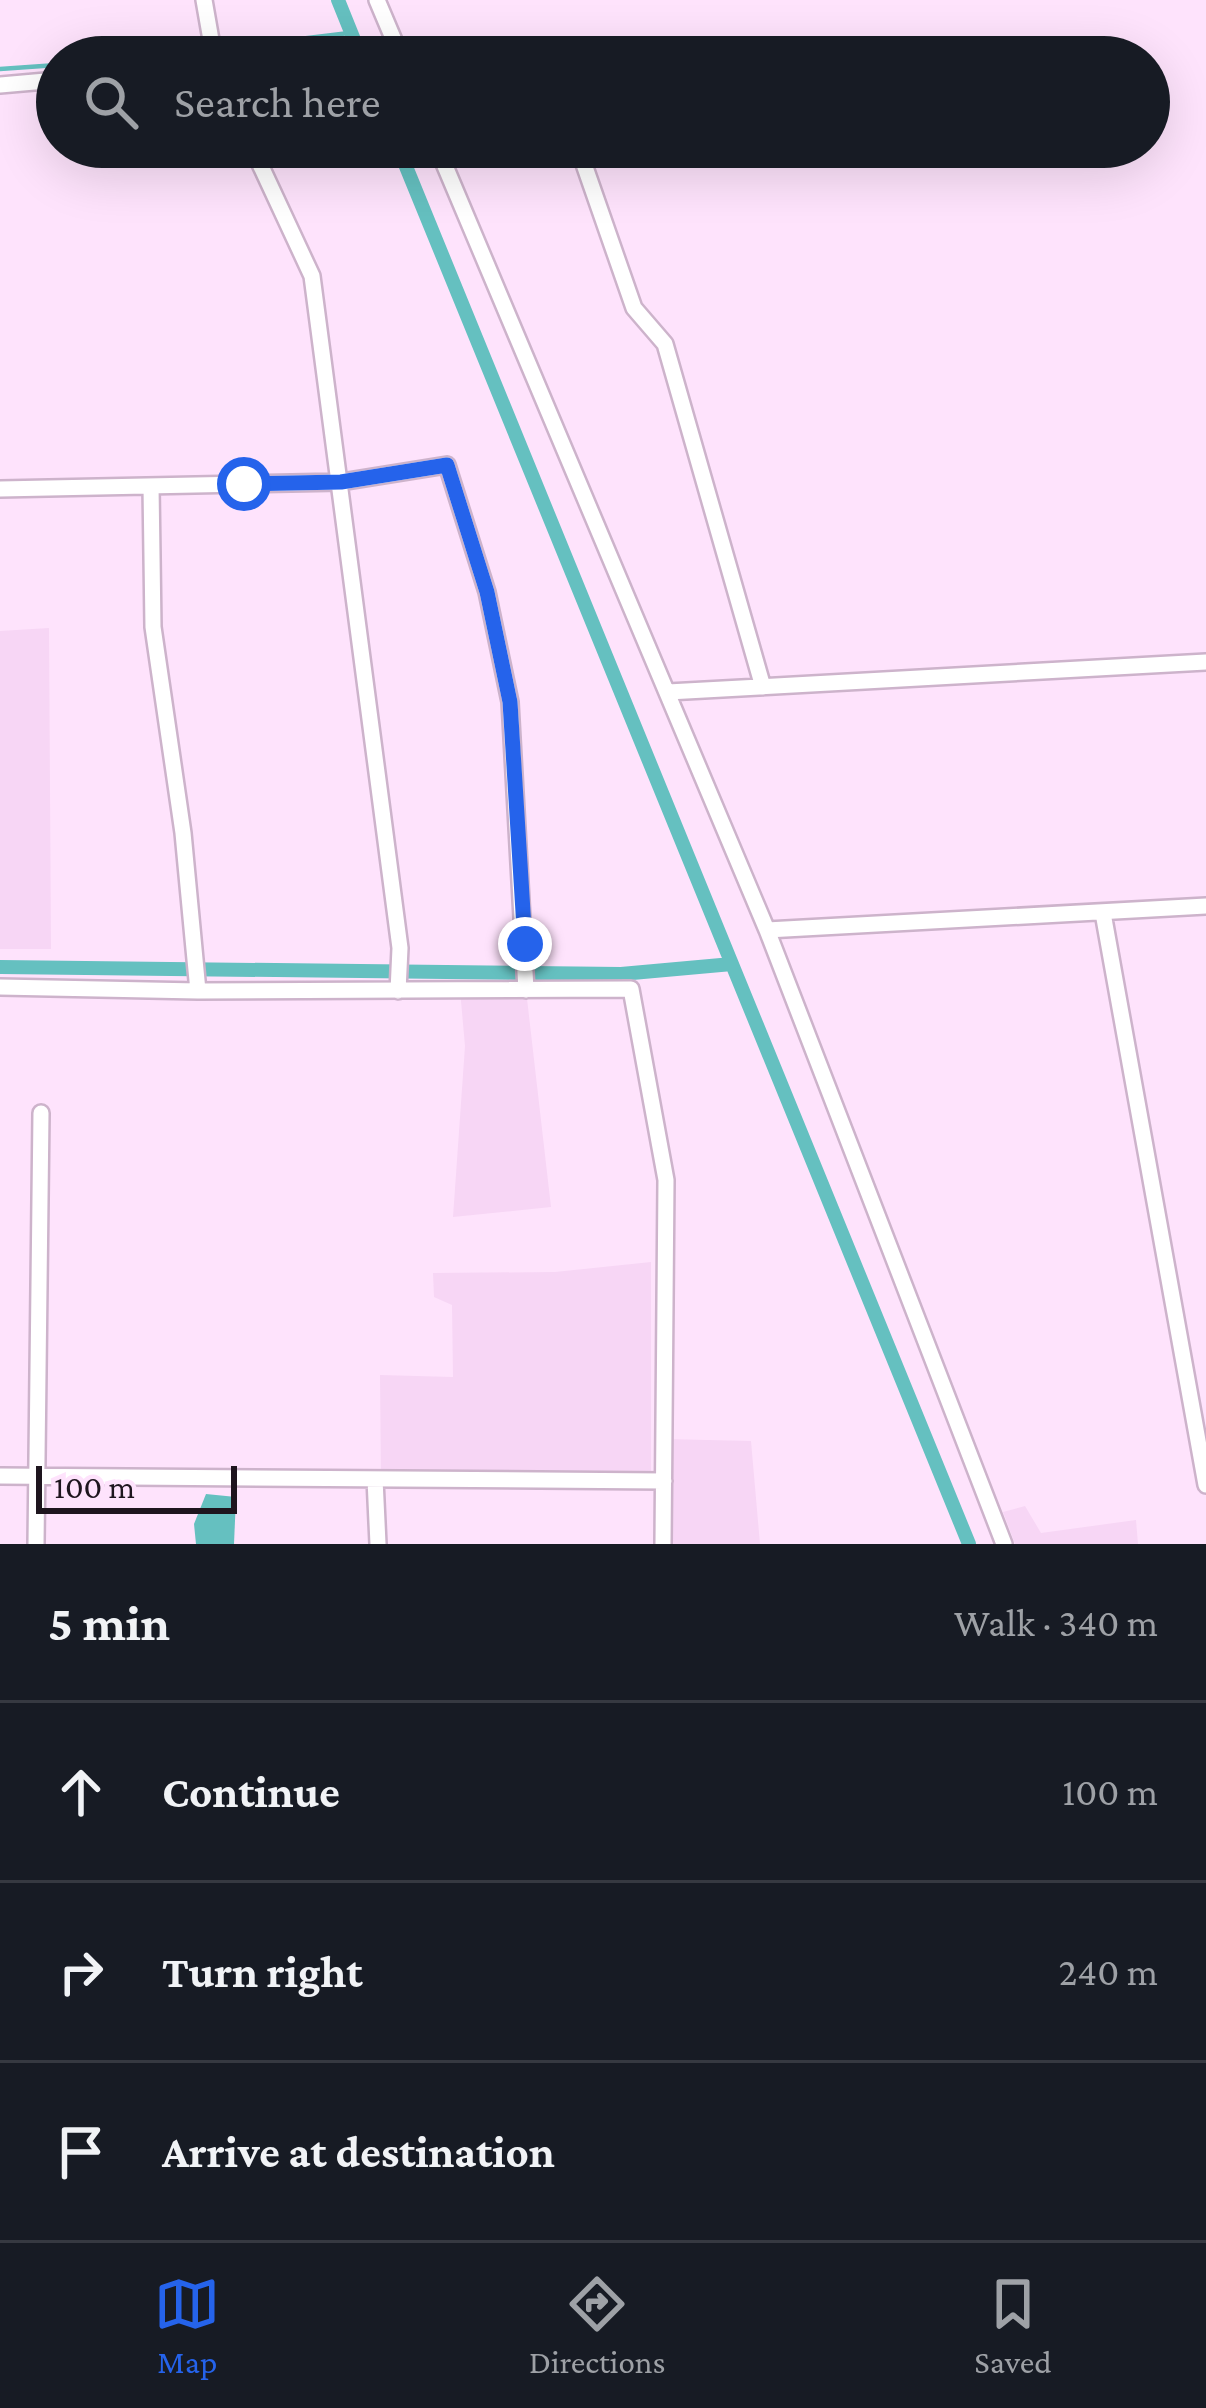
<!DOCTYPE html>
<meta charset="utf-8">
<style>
:root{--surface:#171b24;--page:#20242c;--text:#f1f3f6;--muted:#9ea1a6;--line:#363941;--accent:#2563eb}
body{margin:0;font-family:"Crimson Pro",serif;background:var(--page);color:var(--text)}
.scale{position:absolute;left:36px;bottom:30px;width:201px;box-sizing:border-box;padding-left:12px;border:6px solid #1e151e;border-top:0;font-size:33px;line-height:42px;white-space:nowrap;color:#1e151e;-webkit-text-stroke:9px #fee3fc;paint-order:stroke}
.stop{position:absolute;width:36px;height:36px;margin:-27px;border:9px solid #2563eb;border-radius:50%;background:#fff}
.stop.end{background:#2563eb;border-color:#fff;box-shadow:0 3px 12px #0008}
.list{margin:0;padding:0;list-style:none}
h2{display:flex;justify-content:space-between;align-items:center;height:156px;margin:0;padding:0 48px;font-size:51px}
h2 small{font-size:39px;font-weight:400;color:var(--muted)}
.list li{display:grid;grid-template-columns:78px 1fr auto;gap:36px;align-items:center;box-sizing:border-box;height:180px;padding:0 48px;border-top:3px solid var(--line)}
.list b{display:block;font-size:45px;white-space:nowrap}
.list em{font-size:39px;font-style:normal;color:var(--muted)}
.icon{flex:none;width:66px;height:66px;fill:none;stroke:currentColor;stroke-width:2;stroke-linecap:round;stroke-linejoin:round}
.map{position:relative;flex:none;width:1206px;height:1544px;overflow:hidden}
.search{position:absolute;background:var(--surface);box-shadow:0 12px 48px #0002;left:36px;right:36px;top:36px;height:132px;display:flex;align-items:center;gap:30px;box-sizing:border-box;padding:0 42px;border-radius:66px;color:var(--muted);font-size:45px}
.sheet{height:696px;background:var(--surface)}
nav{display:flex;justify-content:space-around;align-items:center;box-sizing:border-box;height:168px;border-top:3px solid var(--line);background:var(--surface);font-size:33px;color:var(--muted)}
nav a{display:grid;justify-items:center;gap:6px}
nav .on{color:var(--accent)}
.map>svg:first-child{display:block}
.built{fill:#f7d6f5}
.water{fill:#65c0c0}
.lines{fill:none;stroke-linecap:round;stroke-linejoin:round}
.stream{stroke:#65c0c0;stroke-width:4.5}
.canal{stroke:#65c0c0;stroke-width:14}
.minor-casing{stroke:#cdb3cb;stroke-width:20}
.minor{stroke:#fff;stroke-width:15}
.route{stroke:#2563eb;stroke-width:15}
</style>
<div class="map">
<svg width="1206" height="1544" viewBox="0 0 1206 1544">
<rect width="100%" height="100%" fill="#fee3fc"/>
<path class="built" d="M 49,628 L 51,949 L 0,949 L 0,631 Z
M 460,990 L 526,990 L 551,1207 L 453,1217 L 465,1046 Z
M 651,1262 L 651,1481 L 381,1479 L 380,1375 L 453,1377 L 452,1305 L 434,1297 L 433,1273 L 555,1272 Z
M 664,1439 L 751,1441 L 760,1544 L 663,1544 Z
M 1025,1506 L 1041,1533 L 1136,1520 L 1138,1544 L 1015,1544 L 1003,1512 Z"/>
<path class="water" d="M 206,1494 L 236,1497 L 234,1544 L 196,1544 L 194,1524 Z"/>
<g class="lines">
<path class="stream" d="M 151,57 L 349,33
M 0,69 L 57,65"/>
<path class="canal" d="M 338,0 L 361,57
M 398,147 L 969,1544
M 0,967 L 621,974 L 732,964"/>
<g class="minor-casing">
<path id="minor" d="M 204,0 L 214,57
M 377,0 L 401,57
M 0,85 L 57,80
M 252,147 L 312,276 L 400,948 L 398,991
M 437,147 L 767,930 L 1004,1544
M 578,147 L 634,308 L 665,344 L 763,687
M 151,486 L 153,627 L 183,833 L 198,991
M 0,489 L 341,482 L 447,465 L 487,592 L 510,702 L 526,990
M 668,692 L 1206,662
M 1103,913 L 1206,1485
M 767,930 L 1206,906
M 0,987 L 198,991 L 631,989 L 666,1180 L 663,1544
M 0,1476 L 664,1481
M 375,1479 L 378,1544
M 36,1544 L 41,1113"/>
</g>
<use href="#minor" class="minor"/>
</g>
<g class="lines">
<path class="route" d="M 244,484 L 341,482 L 447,465 L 487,592 L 510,702 L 525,944"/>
</g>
</svg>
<div class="scale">100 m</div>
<div class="stop" style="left:244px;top:484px"></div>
<div class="stop end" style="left:525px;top:944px"></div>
<div class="search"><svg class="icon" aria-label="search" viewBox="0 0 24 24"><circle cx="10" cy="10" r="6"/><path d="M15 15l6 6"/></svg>Search here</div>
</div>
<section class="sheet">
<h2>5 min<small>Walk · 340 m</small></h2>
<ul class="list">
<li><svg class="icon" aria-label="ahead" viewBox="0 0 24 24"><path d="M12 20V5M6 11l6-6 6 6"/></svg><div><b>Continue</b></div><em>100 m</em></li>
<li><svg class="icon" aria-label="right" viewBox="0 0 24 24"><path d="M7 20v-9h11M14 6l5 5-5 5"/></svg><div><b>Turn right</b></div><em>240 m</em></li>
<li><svg class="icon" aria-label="arrive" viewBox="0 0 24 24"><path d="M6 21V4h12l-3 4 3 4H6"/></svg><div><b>Arrive at destination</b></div></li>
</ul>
</section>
<nav>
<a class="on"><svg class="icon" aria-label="map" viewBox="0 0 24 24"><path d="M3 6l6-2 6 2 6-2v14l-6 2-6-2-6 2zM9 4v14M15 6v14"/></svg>Map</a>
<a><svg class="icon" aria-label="directions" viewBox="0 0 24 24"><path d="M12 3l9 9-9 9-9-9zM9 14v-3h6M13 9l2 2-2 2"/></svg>Directions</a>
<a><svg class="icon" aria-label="saved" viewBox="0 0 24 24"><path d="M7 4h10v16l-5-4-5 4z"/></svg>Saved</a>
</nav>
